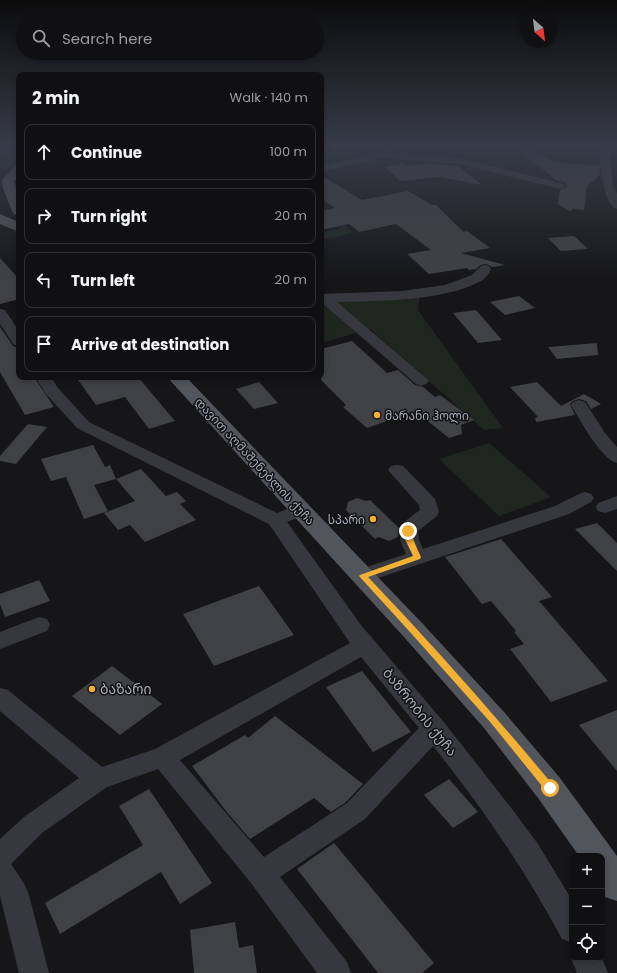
<!DOCTYPE html>
<meta charset="utf-8">
<style>
:root{--surface:#101012;--page:#1e1e20;--text:#f1f3f6;--muted:#9c9d9f;--line:#303032}
body{margin:0;font-family:Poppins,"Noto Sans Georgian",sans-serif;background:var(--page);color:var(--text)}
.controls{position:absolute;right:12px;bottom:12px;display:grid;overflow:hidden;border-radius:8px;box-shadow:0 2px 6px #0003}
.controls button{width:36px;height:36px;display:grid;place-items:center;padding:0;border:0;border-bottom:1px solid var(--line);background:var(--surface);color:var(--text);font:20px sans-serif}
.compass{position:absolute;left:521px;top:12px;width:36px;height:36px;border-radius:50%;background:var(--surface);box-shadow:0 2px 6px #0003;rotate:152deg}
.stop{position:absolute;width:12px;height:12px;margin:-9px;border:3px solid #f2b134;border-radius:50%;background:#fff}
.stop.end{background:#f2b134;border-color:#fff;box-shadow:0 1px 4px #0008}
.list{margin:0;padding:0;list-style:none}
h2{display:flex;justify-content:space-between;align-items:center;height:52px;margin:0;padding:0 16px;font-size:17px}
h2 small{font-size:13px;font-weight:400;color:var(--muted)}
.list li{display:grid;grid-template-columns:26px 1fr auto;gap:12px;align-items:center;box-sizing:border-box;height:56px;margin:0 8px 8px;padding:0 8px;border:1px solid var(--line);border-radius:8px}
.list b{display:block;font-size:15px;white-space:nowrap}
.list em{font-size:13px;font-style:normal;color:var(--muted)}
.icon{flex:none;width:22px;height:22px;fill:none;stroke:currentColor;stroke-width:2;stroke-linecap:round;stroke-linejoin:round}
.map{position:relative;flex:none;width:617px;height:973px;overflow:hidden}
.search{position:absolute;background:var(--surface);box-shadow:0 2px 6px #0003;left:16px;top:16px;width:308px;height:44px;display:flex;align-items:center;gap:10px;box-sizing:border-box;padding:0 14px;border-radius:22px;color:var(--muted);font-size:15px}
.panel{position:absolute;background:var(--surface);box-shadow:0 2px 6px #0003;left:16px;top:72px;width:308px;height:308px;border-radius:8px}
.map>svg:first-child{display:block}
.green{fill:#1e261f}
.building{fill:#404145}
.lines{fill:none;stroke-linecap:round;stroke-linejoin:round}
.minor{fill:#37383d;fill-rule:evenodd}
.major{fill:#53555c;fill-rule:evenodd}
.route{fill:#f2b134}
.poi-dot{fill:#f2b134;stroke:#111113;stroke-width:1.5}
.labels{text-anchor:middle;dominant-baseline:central;stroke-width:3;stroke-linejoin:round;paint-order:stroke}
.poi-label{font-size:12px;fill:#a8adb8;stroke:#111113;text-anchor:start}
.street-label{font-size:12px;fill:#a8adb8;stroke:#111113}
.near-poi-label{font-size:14px;fill:#a8adb8;stroke:#111113;text-anchor:start}
.near-street-label{font-size:14px;fill:#a8adb8;stroke:#111113}
</style>
<div class="map">
<svg width="617" height="973" viewBox="0 0 617 973">
<rect width="100%" height="100%" fill="#161618"/>
<path class="green" d="M 0,149 L 19,150 L 19,165 L 15,168 L 0,168 Z
M 343,224 L 354,233 L 321,240 L 321,233 L 339,229 Z
M 420,295 L 418,310 L 503,428 L 484,430 L 370,329 L 321,343 L 321,298 Z
M 489,443 L 551,497 L 499,516 L 439,459 Z"/>
<path class="building" d="M 524,146 L 529,146 L 553,162 L 599,166 L 600,175 L 587,186 L 584,210 L 573,209 L 570,211 L 558,204 L 560,190 L 567,187 L 566,183 L 556,180 L 520,151 Z
M 402,163 L 407,166 L 431,163 L 458,166 L 482,185 L 440,177 L 400,181 L 385,167 Z
M 321,175 L 362,200 L 408,191 L 432,205 L 436,205 L 464,232 L 467,231 L 490,248 L 461,253 L 505,265 L 492,267 L 489,265 L 485,264 L 480,265 L 476,269 L 469,270 L 467,268 L 429,274 L 407,254 L 431,250 L 396,224 L 359,232 L 349,224 L 321,230 L 321,211 L 335,208 L 321,199 Z
M 574,236 L 588,249 L 561,251 L 548,238 Z
M 0,258 L 19,279 L 19,299 L 0,304 Z
M 519,296 L 535,308 L 505,315 L 490,302 Z
M 476,310 L 502,340 L 478,343 L 453,313 Z
M 0,327 L 13,346 L 16,347 L 19,351 L 19,377 L 34,377 L 54,407 L 25,415 L 0,372 Z
M 352,341 L 387,373 L 398,370 L 415,385 L 423,387 L 435,397 L 440,395 L 474,420 L 461,425 L 462,434 L 449,438 L 415,411 L 367,428 L 343,407 L 346,405 L 321,380 L 321,349 Z
M 597,343 L 598,355 L 557,359 L 548,347 Z
M 76,377 L 138,377 L 175,421 L 149,429 L 125,397 L 96,405 Z
M 259,382 L 278,403 L 254,409 L 236,389 Z
M 537,382 L 561,406 L 584,394 L 601,404 L 591,409 L 586,401 L 579,399 L 573,401 L 570,404 L 575,415 L 536,422 L 535,418 L 538,417 L 510,387 Z
M 28,424 L 47,427 L 16,464 L 0,461 L 0,456 Z
M 93,445 L 105,467 L 110,465 L 116,479 L 94,485 L 108,511 L 84,519 L 66,477 L 51,481 L 41,459 Z
M 141,469 L 166,496 L 177,492 L 186,501 L 180,504 L 196,520 L 145,542 L 130,525 L 118,530 L 104,513 L 135,501 L 116,479 Z
M 357,498 L 366,501 L 370,500 L 399,528 L 398,537 L 389,541 L 379,537 L 375,539 L 346,510 L 348,502 Z
M 597,523 L 617,543 L 617,571 L 575,529 Z
M 501,539 L 552,597 L 539,601 L 608,681 L 551,702 L 510,649 L 524,644 L 514,632 L 516,631 L 491,601 L 482,604 L 445,557 Z
M 39,580 L 50,601 L 5,617 L 0,604 L 0,594 Z
M 259,586 L 294,635 L 214,666 L 183,614 Z
M 112,666 L 162,704 L 120,735 L 72,696 Z
M 362,671 L 411,732 L 373,752 L 326,687 Z
M 617,710 L 617,771 L 579,725 Z
M 275,716 L 363,784 L 346,802 L 331,812 L 314,798 L 250,839 L 226,811 L 192,766 L 245,735 L 248,738 Z
M 449,779 L 478,812 L 453,828 L 424,795 Z
M 149,789 L 212,883 L 180,904 L 161,872 L 60,934 L 45,903 L 143,845 L 119,806 Z
M 334,843 L 434,963 L 422,973 L 378,973 L 297,869 Z
M 235,922 L 239,948 L 253,945 L 257,973 L 194,973 L 190,930 Z"/>
<g class="lines">
<path class="minor" d="M 599,146 L 609,146 L 613,185 L 617,194 L 617,209 C 602,205 600,160 599,146 Z
M 390,150 L 393,151 L 395,153 L 458,158 L 565,184 L 566,186 L 561,189 L 458,164 L 381,158 L 321,172 L 321,166 Z
M 485,265 L 489,266 L 491,269 C 489,273 486,278 481,281 C 446,301 378,301 337,302 L 426,378 L 429,381 L 426,384 L 421,386 L 416,384 L 321,302 L 321,294 L 402,291 L 445,285 L 472,275 L 481,266 Z
M 0,309 L 5,310 L 19,331 L 19,346 L 14,345 L 0,324 Z
M 35,377 L 51,377 L 58,388 L 89,422 L 277,513 L 300,504 L 307,506 L 309,510 L 307,514 L 287,522 L 361,625 L 443,721 L 512,809 L 538,844 L 572,900 L 572,943 L 562,939 C 525,870 482,807 433,746 L 365,819 L 280,877 L 347,962 L 351,973 L 317,973 L 251,883 L 158,769 L 107,787 L 42,833 L 11,864 L 25,885 L 29,895 L 49,973 L 19,973 L 0,896 L 0,839 L 24,817 L 79,778 L 0,711 L 0,688 L 8,690 L 102,767 L 155,749 L 350,643 L 269,524 L 77,428 L 46,394 ZM 361,657 L 419,728 L 347,803 L 264,857 L 180,760 Z
M 579,400 L 585,402 L 605,433 L 617,447 L 617,463 C 601,459 580,420 571,405 L 573,402 Z
M 397,465 L 403,466 L 435,499 L 439,512 L 437,516 L 418,531 L 419,540 L 423,549 L 555,506 L 579,494 L 585,492 L 591,494 L 594,498 L 591,502 L 569,514 L 369,581 L 362,583 L 355,581 L 352,576 L 355,571 L 406,554 C 394,528 398,526 420,510 L 419,505 L 388,470 L 391,466 Z
M 617,496 L 617,509 L 605,513 L 598,511 L 596,507 L 598,503 Z
M 39,617 L 47,619 L 50,625 L 47,631 L 0,649 L 0,632 Z
M 572,956 L 572,958 L 602,958 L 608,973 L 577,973 L 571,958 Z"/>
<path class="major" d="M 19,165 L 19,176 L 14,181 L 19,196 L 19,215 L 14,214 L 12,211 L 3,188 L 2,180 L 15,166 Z
M 0,214 L 19,222 L 19,232 L 0,224 Z
M 167,377 L 186,377 L 422,623 L 504,712 L 560,778 L 617,856 L 617,901 L 605,897 L 602,892 L 602,856 L 579,856 L 538,798 L 484,728 L 404,637 Z"/>
</g>
<linearGradient id="sky" x2="0" y2="1"><stop stop-color="#0c0c0d"/><stop offset="0.52" stop-color="#363c48"/><stop offset="1" stop-color="#363c48" stop-opacity="0"/></linearGradient>
<rect width="617" height="282" fill="url(#sky)"/>
<path class="route" d="M 405,529 L 410,529 C 413,539 416,547 421,557 L 420,559 L 368,577 C 432,644 493,713 553,785 L 554,788 L 553,791 L 546,791 L 491,723 L 410,632 L 359,576 L 360,575 L 413,556 L 404,537 Z"/>
<g class="poi-dot">
<circle cx="377" cy="415" r="4"/>
<circle cx="373" cy="519" r="4"/>
<circle cx="92" cy="689" r="4"/>
</g>
<g class="labels">
<g class="poi-label">
<text x="385" y="415">მარანი ჰოლი</text>
<text x="365" y="519" text-anchor="end">სპარი</text>
</g>
<g class="street-label">
<text transform="translate(255 461) rotate(47)">დავით აღმაშენებლის ქუჩა</text>
</g>
<g class="near-poi-label">
<text x="100" y="689">ბაზარი</text>
</g>
<g class="near-street-label">
<text transform="translate(420 712) rotate(51)">ბაზრობის ქუჩა</text>
</g>
</g>
</svg>
<div class="controls">
<button>+</button>
<button>−</button>
<button><svg class="icon" aria-label="locate" viewBox="0 0 24 24"><circle cx="12" cy="12" r="6"/><path d="M12 2v4M12 18v4M2 12h4M18 12h4"/></svg></button>
</div>
<svg class="compass" viewBox="-18 -18 36 36"><path d="M0-13l5 13h-10z" fill="#e53935"/><path d="M0 13l5-13h-10z" fill="#9c9d9f"/></svg>
<div class="stop" style="left:550px;top:788px"></div>
<div class="stop end" style="left:408px;top:531px"></div>
<div class="search"><svg class="icon" aria-label="search" viewBox="0 0 24 24"><circle cx="10" cy="10" r="6"/><path d="M15 15l6 6"/></svg>Search here</div>
<section class="panel">
<h2>2 min<small>Walk · 140 m</small></h2>
<ul class="list">
<li><svg class="icon" aria-label="ahead" viewBox="0 0 24 24"><path d="M12 20V5M6 11l6-6 6 6"/></svg><div><b>Continue</b></div><em>100 m</em></li>
<li><svg class="icon" aria-label="right" viewBox="0 0 24 24"><path d="M7 20v-9h11M14 6l5 5-5 5"/></svg><div><b>Turn right</b></div><em>20 m</em></li>
<li><svg class="icon" aria-label="left" viewBox="0 0 24 24"><path d="M17 20v-9H6M10 6l-5 5 5 5"/></svg><div><b>Turn left</b></div><em>20 m</em></li>
<li><svg class="icon" aria-label="arrive" viewBox="0 0 24 24"><path d="M6 21V4h12l-3 4 3 4H6"/></svg><div><b>Arrive at destination</b></div></li>
</ul>
</section>
</div>
